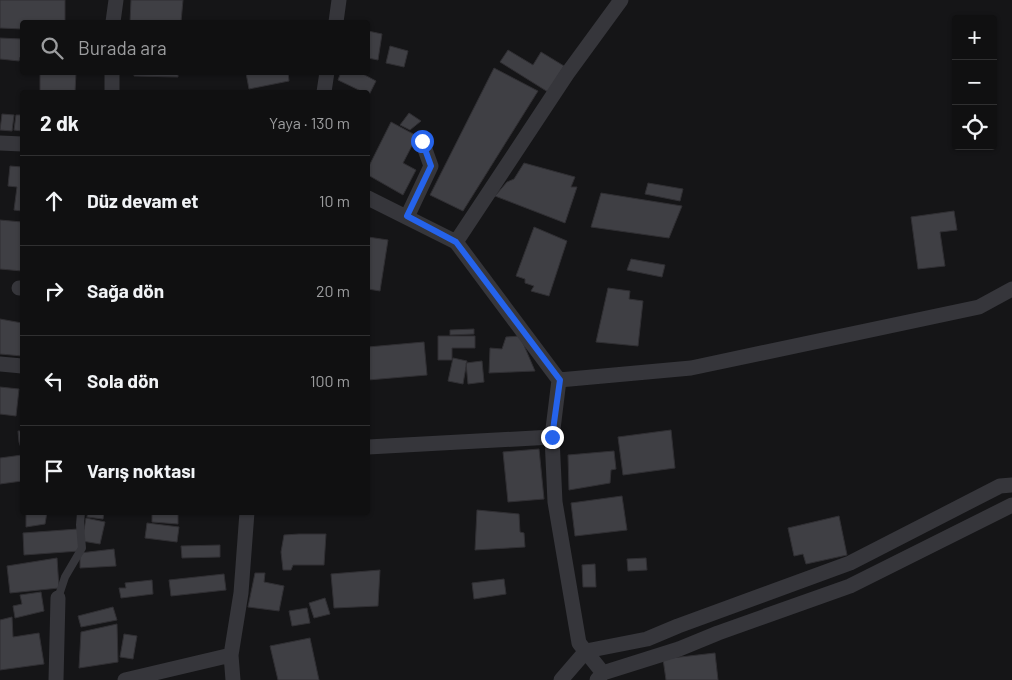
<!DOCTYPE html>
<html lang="tr">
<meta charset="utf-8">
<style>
:root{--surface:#101011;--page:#19191a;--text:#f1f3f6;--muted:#9c9d9f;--line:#303031}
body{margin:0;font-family:Barlow,sans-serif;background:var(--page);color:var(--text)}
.controls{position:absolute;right:15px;top:15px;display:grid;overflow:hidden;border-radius:5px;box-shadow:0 1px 4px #0004}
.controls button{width:45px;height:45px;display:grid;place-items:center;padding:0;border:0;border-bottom:1px solid var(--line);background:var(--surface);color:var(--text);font:25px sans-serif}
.stop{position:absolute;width:15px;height:15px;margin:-11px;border:4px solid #2563eb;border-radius:50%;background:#fff}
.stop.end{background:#2563eb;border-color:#fff;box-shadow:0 1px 5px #0008}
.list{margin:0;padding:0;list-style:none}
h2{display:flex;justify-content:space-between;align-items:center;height:65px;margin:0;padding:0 20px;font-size:21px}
h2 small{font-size:16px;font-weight:400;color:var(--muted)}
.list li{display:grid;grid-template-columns:32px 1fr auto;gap:15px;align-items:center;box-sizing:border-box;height:90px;padding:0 20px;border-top:1px solid var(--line)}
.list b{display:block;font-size:19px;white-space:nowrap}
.list em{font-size:16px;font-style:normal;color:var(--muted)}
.icon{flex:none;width:28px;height:28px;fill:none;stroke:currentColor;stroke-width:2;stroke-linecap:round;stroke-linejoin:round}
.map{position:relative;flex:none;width:1012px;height:680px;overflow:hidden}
.search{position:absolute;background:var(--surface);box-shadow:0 1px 4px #0004;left:20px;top:20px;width:350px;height:55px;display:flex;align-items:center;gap:12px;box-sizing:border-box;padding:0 18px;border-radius:5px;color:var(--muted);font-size:19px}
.panel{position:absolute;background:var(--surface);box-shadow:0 1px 4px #0004;left:20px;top:90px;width:350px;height:425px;border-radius:5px}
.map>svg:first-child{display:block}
.building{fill:#3f3f44;stroke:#302f33}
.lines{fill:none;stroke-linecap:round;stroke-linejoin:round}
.service{stroke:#36363b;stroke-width:8}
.minor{stroke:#36363b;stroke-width:15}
.route{stroke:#2563eb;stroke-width:6}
</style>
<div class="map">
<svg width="1012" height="680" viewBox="0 0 1012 680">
<rect width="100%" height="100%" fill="#151517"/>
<path class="building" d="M 0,0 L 65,0 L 65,22 L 22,22 L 22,29 L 0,28 Z
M 131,0 L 183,0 L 181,22 L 130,22 Z
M 368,31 L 382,34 L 378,60 L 368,58 Z
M 0,38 L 22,39 L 22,57 L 20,57 L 19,61 L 0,59 Z
M 390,46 L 408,51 L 404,67 L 386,63 Z
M 508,50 L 533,65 L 541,52 L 564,66 L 548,92 L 500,62 Z
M 494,68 L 538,91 L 463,211 L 430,195 Z
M 40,72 L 76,72 L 75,92 L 40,92 Z
M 134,72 L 178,72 L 178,77 L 134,76 Z
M 251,72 L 288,72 L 289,81 L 249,89 L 246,73 Z
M 341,72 L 359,72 L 376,81 L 369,95 L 368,94 L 368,92 L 363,92 L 338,80 Z
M 409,113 L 421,121 L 410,130 L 400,125 Z
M 2,114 L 14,115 L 12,131 L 0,130 Z
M 16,115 L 22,115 L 22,131 L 14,130 Z
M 391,122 L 417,136 L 403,163 L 416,170 L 403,195 L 368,175 L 368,168 Z
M 524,163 L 575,177 L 571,187 L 577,187 L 565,223 L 495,196 L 507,182 L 514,179 Z
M 10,166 L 22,167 L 22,211 L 14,210 L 17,187 L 8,186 Z
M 648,183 L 683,189 L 680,201 L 645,194 Z
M 601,193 L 682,206 L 669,238 L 591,227 Z
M 954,211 L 957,230 L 940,232 L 945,266 L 918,269 L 911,217 Z
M 0,220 L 22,222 L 22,271 L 0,269 Z
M 534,227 L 567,241 L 549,296 L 531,291 L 534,286 L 525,283 L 525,279 L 516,276 Z
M 368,237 L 388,240 L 380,291 L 368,289 Z
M 631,259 L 665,265 L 662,277 L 627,270 Z
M 608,288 L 630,291 L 629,299 L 643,301 L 638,346 L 596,342 Z
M 0,319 L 22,323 L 22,356 L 0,354 Z
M 474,329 L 474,334 L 450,335 L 450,330 Z
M 438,336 L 475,336 L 475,348 L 452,348 L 452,360 L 438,360 Z
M 520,336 L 535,371 L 489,373 L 490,348 L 502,349 L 506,337 Z
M 424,342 L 427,375 L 368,380 L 368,347 Z
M 453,358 L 467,361 L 463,384 L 448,381 Z
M 482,361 L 484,382 L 468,384 L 466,363 Z
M 0,387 L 19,389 L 16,416 L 0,414 Z
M 671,430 L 675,468 L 623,475 L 618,437 Z
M 18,431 L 22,431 L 22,451 L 19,442 Z
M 539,449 L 544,499 L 508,502 L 503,452 Z
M 614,451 L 616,469 L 611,470 L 610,483 L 569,490 L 568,455 Z
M 22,455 L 22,481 L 0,484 L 0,458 Z
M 622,496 L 627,530 L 575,536 L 571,503 Z
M 477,510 L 519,514 L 520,532 L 524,533 L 525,547 L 475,550 Z
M 26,512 L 47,512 L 45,524 L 26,527 Z
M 88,512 L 104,512 L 103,519 L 87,517 Z
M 152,512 L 178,512 L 178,524 L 152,522 Z
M 839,516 L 847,555 L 806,564 L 803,554 L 794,556 L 788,528 Z
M 86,518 L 105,522 L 100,544 L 82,541 Z
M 147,523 L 179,527 L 177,542 L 145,538 Z
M 78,529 L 79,551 L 24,555 L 23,533 Z
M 299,534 L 326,534 L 324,565 L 293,565 L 291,570 L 283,570 L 281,552 L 284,535 Z
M 220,545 L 220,557 L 182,558 L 181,546 Z
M 114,549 L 116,566 L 80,568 L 80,553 Z
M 57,558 L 59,588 L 10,593 L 7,566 Z
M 646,558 L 647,570 L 628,571 L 627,559 Z
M 595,564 L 596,587 L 583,587 L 582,565 Z
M 380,570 L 378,606 L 334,608 L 331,574 Z
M 255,573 L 265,573 L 264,582 L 284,586 L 279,611 L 248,607 Z
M 224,574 L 226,590 L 171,596 L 169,580 Z
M 504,579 L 506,594 L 474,599 L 472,583 Z
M 152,580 L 153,594 L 121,598 L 119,588 L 126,588 L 125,583 Z
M 41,592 L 44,611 L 15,618 L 13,606 L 22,604 L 20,595 Z
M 325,598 L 330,614 L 314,618 L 309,603 Z
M 113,607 L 117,620 L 81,627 L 78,616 Z
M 307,608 L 310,623 L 292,626 L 289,611 Z
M 12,617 L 13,637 L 39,633 L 44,664 L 0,670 L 0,620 Z
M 117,624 L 118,662 L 79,668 L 81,632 Z
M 124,634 L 137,636 L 133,659 L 120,657 Z
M 310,638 L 319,680 L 278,680 L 270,646 Z
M 715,653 L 718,680 L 666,680 L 663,659 Z"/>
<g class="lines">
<path class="service" d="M 58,598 L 65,577 L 82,548 L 80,525 L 81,512"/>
<path class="minor" d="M 113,22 L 116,0
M 336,22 L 339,0
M 112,72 L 112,92
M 324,92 L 327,72
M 0,143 L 22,144
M 368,198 L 456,242 L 559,380 L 552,437 L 555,502 L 579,643 L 603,673
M 407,217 L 431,166 L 422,141
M 456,242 L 567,74 L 621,0
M 19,288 L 22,288
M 0,364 L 22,366
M 559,380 L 691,368 L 979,307 L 1012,289
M 368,447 L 552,437
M 56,680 L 58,598
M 125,680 L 231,655
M 233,680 L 231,655 L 241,593 L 247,512
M 561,680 L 586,651 L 647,639 L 678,626 L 850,563 L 1000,486 L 1012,485
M 597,680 L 603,673 L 679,649 L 718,633 L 850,586 L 1012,505"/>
</g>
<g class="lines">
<path class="route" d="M 422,141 L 431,166 L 407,216 L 456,242 L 560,380 L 552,437"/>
</g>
</svg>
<div class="controls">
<button>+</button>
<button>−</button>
<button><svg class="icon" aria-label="locate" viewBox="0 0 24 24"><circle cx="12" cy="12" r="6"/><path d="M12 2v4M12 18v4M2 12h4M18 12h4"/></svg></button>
</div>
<div class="stop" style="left:422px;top:141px"></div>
<div class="stop end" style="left:552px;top:437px"></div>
<div class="search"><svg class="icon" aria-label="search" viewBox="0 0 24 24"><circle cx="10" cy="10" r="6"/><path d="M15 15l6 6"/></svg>Burada ara</div>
<section class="panel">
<h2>2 dk<small>Yaya · 130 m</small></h2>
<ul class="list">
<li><svg class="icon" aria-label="ahead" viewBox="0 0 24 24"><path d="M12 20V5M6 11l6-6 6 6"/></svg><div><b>Düz devam et</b></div><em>10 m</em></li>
<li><svg class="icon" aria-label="right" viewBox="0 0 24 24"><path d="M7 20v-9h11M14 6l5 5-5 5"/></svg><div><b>Sağa dön</b></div><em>20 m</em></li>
<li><svg class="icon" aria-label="left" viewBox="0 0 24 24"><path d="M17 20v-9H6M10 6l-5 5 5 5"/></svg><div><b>Sola dön</b></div><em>100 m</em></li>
<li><svg class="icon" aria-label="arrive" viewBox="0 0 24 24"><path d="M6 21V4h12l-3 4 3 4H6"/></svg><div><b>Varış noktası</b></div></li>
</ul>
</section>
</div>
